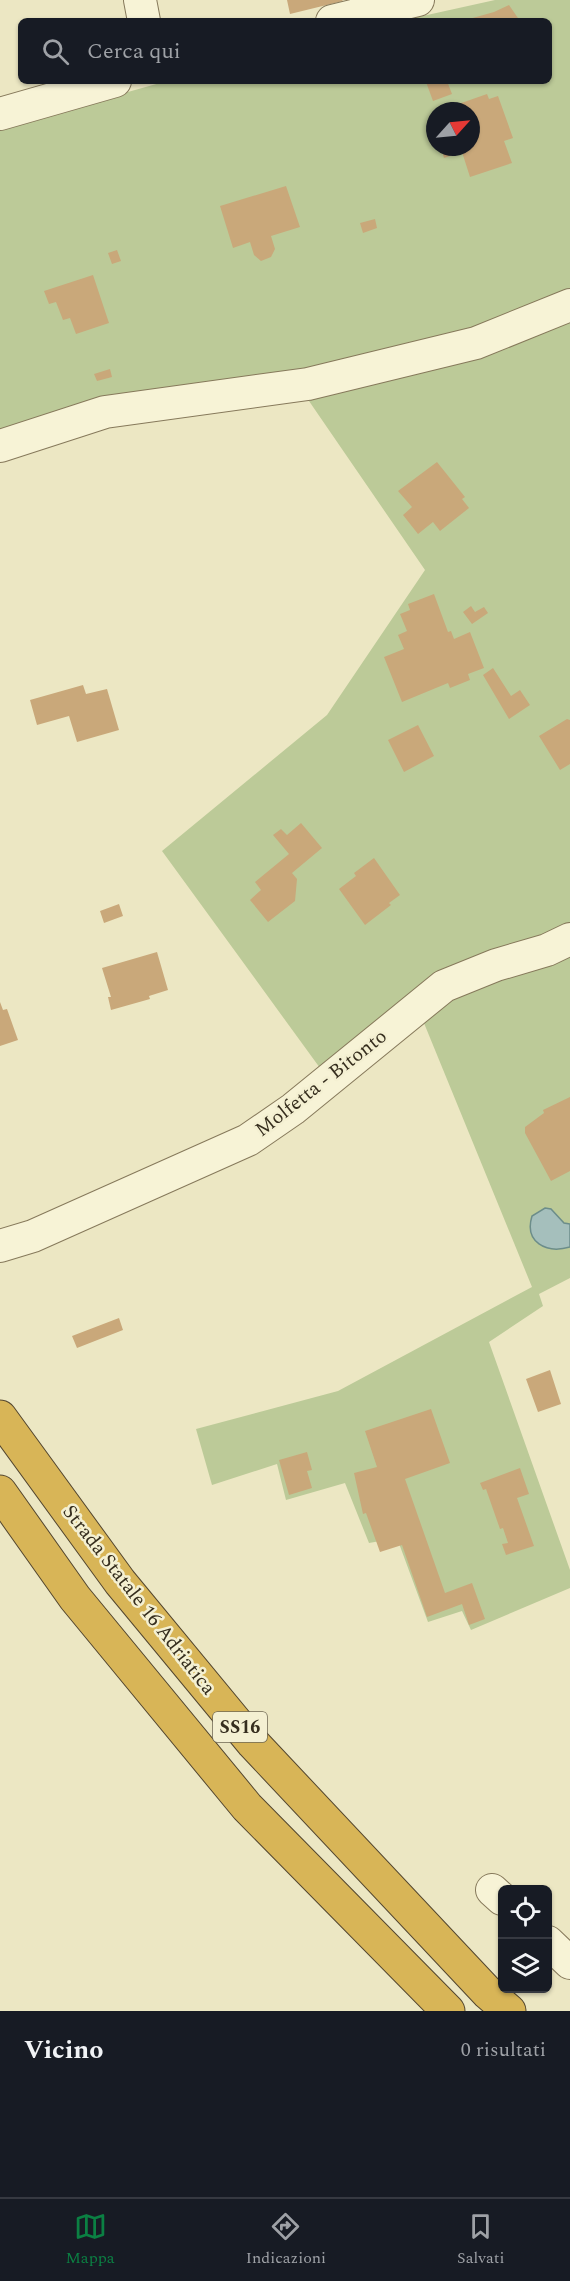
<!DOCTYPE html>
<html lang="it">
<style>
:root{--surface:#171b24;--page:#20242c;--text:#f1f3f6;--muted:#9ea1a6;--line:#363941;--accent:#0b8043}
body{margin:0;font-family:Spectral,serif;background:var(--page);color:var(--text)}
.controls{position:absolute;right:18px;bottom:18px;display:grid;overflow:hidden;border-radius:9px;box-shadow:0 2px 4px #0004}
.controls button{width:54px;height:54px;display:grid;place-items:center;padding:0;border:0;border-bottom:2px solid var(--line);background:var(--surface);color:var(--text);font:30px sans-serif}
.compass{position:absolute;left:426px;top:102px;width:54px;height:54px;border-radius:50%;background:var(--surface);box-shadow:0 2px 4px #0004;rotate:63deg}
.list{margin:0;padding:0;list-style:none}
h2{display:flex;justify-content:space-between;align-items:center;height:78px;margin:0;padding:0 24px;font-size:26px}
h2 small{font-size:20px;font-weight:400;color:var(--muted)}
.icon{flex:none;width:33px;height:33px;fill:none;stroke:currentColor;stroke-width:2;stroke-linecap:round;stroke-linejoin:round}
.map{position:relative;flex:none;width:570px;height:2011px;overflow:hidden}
.search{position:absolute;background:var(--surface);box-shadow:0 2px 4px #0004;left:18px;right:18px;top:18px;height:66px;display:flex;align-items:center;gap:15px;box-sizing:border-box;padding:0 21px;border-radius:9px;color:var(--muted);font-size:22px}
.sheet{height:186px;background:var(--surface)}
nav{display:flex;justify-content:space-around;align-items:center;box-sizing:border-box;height:84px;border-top:2px solid var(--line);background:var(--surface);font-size:16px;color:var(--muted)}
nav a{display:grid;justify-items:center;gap:3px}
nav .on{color:var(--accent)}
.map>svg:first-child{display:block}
.green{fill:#bcca98;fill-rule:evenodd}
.water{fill:#a5bfbc;stroke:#6c8d8a;stroke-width:1.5}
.building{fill:#c9a87a}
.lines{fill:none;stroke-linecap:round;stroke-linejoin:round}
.minor-casing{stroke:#86795b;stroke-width:34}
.highway-casing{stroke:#53462f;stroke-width:35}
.minor{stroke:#f7f3d6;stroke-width:32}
.highway{stroke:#d8b557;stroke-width:33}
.labels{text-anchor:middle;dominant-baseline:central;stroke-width:5;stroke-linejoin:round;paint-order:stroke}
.shield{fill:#f4f0d2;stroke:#6f6854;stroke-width:1.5}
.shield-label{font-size:18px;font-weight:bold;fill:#362e1e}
.street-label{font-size:20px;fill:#362e1e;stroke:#f4f0d2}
</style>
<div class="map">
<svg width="570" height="2011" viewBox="0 0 570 2011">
<rect width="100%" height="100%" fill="#ece7c3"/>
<path class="green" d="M 495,0 L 570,0 L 570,1278 L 539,1294 L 543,1306 L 489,1342 L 570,1570 L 570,1588 L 471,1630 L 462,1611 L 428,1622 L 397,1538 L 369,1543 L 345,1483 L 286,1500 L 277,1464 L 212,1485 L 196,1429 L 338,1391 L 532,1287 L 417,1006 L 328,1079 L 162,851 L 327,715 L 425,570 L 298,385 L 0,448 L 0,128 L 167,81 L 549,81 L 549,21 L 400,21 ZM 435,111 L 471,111 L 471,147 L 435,147 Z"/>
<path class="water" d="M 545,1208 L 551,1209 L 564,1223 L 570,1224 L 570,1247 C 546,1254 524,1242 532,1216 Z"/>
<path class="building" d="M 287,0 L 342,0 L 343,1 L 290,14 Z
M 509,5 L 520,21 L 462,21 L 494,12 Z
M 447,81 L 452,94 L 433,101 L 426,82 Z
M 487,94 L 489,99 L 498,96 L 513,138 L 504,141 L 512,163 L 470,177 L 462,152 L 444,158 L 441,147 L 471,147 L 471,111 L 448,111 L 447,108 Z
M 286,186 L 300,227 L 271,236 L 275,249 L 271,257 L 261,261 L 254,255 L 250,242 L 233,248 L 220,206 Z
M 375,219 L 377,228 L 363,233 L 360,223 Z
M 117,250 L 121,261 L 112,264 L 108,253 Z
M 93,275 L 109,323 L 76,334 L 70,318 L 63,320 L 56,302 L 49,304 L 44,291 Z
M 110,369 L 112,377 L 97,381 L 94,374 Z
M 437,462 L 465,497 L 462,499 L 469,508 L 440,531 L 433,522 L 418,534 L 403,515 L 412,507 L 398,491 Z
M 434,594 L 448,632 L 451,631 L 454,639 L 470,632 L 484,668 L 468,674 L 470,680 L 450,688 L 448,683 L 402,702 L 384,657 L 404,649 L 398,635 L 407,631 L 400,614 L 410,610 L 408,604 Z
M 471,606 L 475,612 L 484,607 L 488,613 L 472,624 L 463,612 Z
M 493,668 L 511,696 L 520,690 L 530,705 L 509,719 L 483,675 Z
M 83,685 L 86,694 L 107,689 L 119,730 L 77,742 L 69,716 L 37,725 L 30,700 Z
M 567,719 L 570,720 L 570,764 L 560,770 L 539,736 Z
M 418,725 L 434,756 L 404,772 L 388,740 Z
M 301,823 L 322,848 L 292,873 L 297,879 L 295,901 L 268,922 L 250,900 L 261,890 L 255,882 L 289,854 L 273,835 L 281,829 L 287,835 Z
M 374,858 L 400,895 L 389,903 L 391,905 L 365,925 L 339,889 L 356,876 L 354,873 Z
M 119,904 L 123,916 L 104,923 L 100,911 Z
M 157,952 L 168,990 L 149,996 L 150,999 L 111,1010 L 108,997 L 111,997 L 102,968 Z
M 0,1002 L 3,1010 L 7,1009 L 18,1040 L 0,1046 Z
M 570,1097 L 570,1171 L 551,1181 L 525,1133 L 525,1127 L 544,1113 L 543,1110 Z
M 119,1318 L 123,1330 L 77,1348 L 72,1336 Z
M 550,1370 L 561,1404 L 538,1412 L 526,1379 Z
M 431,1409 L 450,1463 L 405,1479 L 445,1593 L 472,1583 L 485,1619 L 469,1625 L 462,1604 L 427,1617 L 402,1545 L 380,1552 L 366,1513 L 363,1514 L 354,1473 L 377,1467 L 365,1431 Z
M 307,1452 L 312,1470 L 307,1471 L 312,1488 L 289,1495 L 279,1460 Z
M 520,1468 L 529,1494 L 517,1498 L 534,1546 L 506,1555 L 502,1544 L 508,1543 L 503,1528 L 500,1529 L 486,1489 L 483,1490 L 480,1483 Z"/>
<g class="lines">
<g class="minor-casing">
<path id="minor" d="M 140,0 L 144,21
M 332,21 L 418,0
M 0,114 L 115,81
M 0,446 L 105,412 L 308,384 L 476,343 L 570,305
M 0,1246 L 33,1236 L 248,1140 L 293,1109 L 444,986 L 496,965 L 547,950 L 570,939
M 492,1890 L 502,1899
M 548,1942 L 570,1963"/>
</g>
<g class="highway-casing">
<path id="highway" d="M 0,1417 L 120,1582 L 253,1743 L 488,1993 L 509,2011
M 0,1492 L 75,1598 L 247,1807 L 448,2011"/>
</g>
<use href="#minor" class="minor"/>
<use href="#highway" class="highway"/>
</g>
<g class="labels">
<rect class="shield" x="213" y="1712" width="54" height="30" rx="4.5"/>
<g class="shield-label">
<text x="240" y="1727">SS16</text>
</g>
<g class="street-label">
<text transform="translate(321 1083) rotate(-38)">Molfetta - Bitonto</text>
<text transform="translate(139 1600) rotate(52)">Strada Statale 16 Adriatica</text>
</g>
</g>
</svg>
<div class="controls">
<button><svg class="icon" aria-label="locate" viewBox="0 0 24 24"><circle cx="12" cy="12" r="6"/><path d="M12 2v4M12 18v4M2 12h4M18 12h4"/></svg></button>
<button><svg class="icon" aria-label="layers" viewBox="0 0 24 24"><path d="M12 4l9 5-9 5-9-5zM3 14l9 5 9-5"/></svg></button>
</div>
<svg class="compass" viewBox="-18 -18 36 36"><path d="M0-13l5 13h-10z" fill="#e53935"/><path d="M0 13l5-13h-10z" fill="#9ea1a6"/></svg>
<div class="search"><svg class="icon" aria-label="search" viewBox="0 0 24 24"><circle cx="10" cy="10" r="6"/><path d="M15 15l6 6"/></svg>Cerca qui</div>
</div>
<section class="sheet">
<h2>Vicino<small>0 risultati</small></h2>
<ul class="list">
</ul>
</section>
<nav>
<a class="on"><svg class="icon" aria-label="map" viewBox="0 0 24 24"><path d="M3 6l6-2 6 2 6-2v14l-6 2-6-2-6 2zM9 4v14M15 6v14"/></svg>Mappa</a>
<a><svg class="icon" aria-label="directions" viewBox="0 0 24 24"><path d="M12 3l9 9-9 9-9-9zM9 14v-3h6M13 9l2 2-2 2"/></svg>Indicazioni</a>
<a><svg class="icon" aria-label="saved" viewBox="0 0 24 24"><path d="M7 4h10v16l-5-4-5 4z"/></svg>Salvati</a>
</nav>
